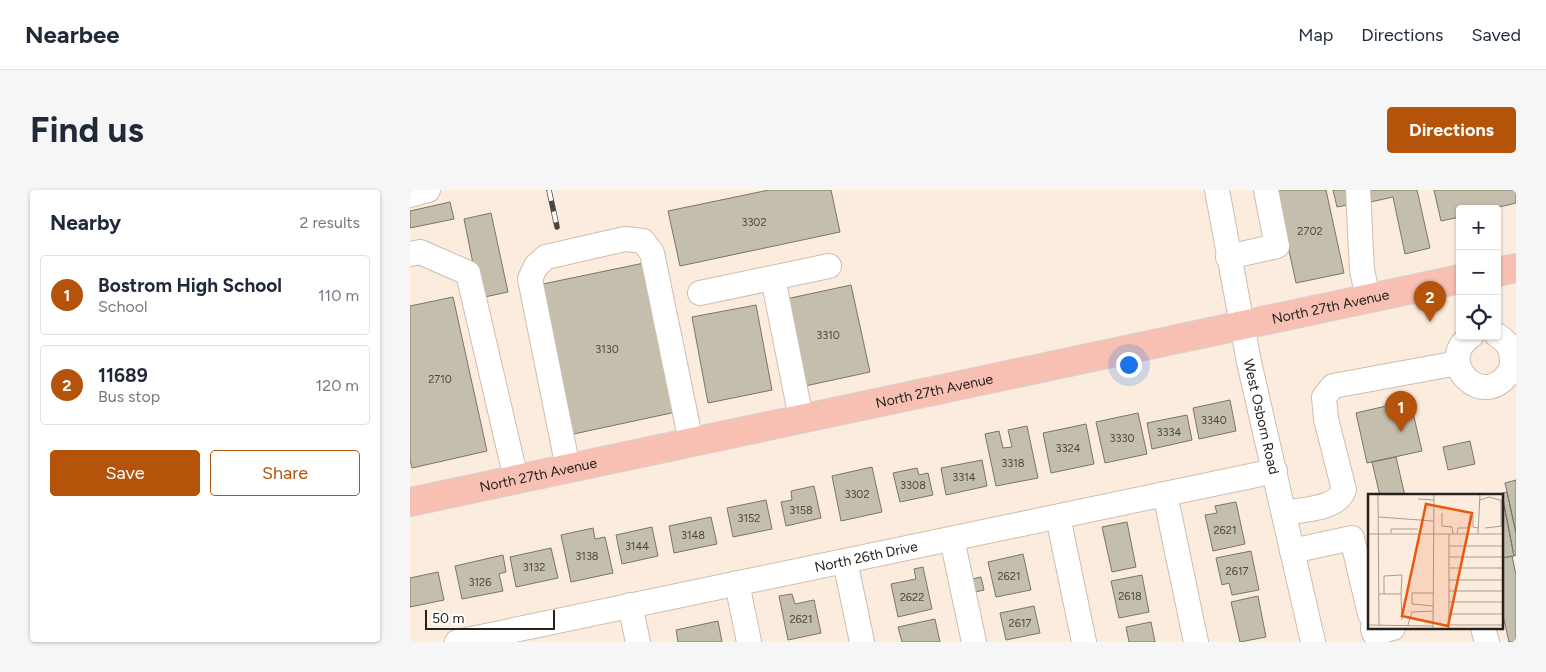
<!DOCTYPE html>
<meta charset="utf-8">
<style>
:root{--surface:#fff;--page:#f6f6f7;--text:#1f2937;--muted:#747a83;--line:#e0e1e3;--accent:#b45309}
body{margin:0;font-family:Figtree,sans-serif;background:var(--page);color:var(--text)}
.controls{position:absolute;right:15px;top:15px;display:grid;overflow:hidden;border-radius:5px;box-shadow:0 1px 4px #0004}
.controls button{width:45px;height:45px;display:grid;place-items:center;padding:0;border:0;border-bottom:1px solid var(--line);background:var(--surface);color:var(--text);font:25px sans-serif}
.scale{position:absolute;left:15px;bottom:12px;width:130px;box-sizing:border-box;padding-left:5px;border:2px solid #27211c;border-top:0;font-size:14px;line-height:18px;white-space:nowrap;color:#27211c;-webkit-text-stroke:4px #fdfdfd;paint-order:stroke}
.you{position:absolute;left:718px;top:174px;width:18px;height:18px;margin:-12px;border:4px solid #fff;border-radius:50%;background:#1a73e8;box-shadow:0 0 0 8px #1a73e833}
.badge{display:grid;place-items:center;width:32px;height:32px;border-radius:50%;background:var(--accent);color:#fff;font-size:16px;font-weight:700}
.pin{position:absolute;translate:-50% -41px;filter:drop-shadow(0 1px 2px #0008)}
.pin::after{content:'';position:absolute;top:26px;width:18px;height:15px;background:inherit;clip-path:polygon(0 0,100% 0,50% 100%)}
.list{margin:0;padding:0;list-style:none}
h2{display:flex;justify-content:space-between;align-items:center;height:65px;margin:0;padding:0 20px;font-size:21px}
h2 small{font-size:16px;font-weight:400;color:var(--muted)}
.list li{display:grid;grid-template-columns:32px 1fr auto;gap:15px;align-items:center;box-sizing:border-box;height:80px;margin:0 10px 10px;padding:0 10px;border:1px solid var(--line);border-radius:5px}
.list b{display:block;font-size:19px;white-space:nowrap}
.list p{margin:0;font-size:16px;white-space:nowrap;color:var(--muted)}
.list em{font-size:16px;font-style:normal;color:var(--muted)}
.actions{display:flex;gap:10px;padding:15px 20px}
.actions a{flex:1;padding:11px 0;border:1px solid var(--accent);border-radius:5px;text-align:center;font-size:18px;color:var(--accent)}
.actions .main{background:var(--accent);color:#fff}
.icon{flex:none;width:28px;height:28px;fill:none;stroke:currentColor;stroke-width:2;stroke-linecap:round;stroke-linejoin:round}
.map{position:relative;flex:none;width:1106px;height:452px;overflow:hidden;border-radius:5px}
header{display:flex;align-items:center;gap:30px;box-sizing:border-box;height:70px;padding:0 25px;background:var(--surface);border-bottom:1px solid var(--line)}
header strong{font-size:24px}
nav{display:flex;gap:28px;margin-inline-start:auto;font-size:18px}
.intro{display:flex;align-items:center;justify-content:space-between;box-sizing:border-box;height:120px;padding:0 30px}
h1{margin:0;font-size:35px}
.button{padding:12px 22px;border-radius:5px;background:var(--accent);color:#fff;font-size:18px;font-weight:700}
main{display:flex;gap:30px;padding:0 30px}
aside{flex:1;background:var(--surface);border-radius:5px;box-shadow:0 1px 4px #0004}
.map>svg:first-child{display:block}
.building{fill:#c4beac;stroke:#7a7665}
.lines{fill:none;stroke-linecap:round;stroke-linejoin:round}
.minor-casing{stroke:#cdbeb1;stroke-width:26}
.major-casing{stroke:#d4d3d2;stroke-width:30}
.minor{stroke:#fff;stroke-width:24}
.major{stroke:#f7c0b3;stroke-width:28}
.rail-casing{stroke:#4c443e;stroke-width:5.5}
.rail{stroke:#fdfdfd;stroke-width:4;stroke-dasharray:11;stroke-linecap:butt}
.labels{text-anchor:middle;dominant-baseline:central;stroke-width:5;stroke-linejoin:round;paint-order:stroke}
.number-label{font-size:11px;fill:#4e4840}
.street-label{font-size:14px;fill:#27211c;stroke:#fdfdfd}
.inset-road{fill:none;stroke:#a79b90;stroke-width:1}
.view{fill:#e8590c;fill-opacity:0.15;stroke:#e8590c;stroke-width:2.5}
.inset-edge{fill:none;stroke:#27211c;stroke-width:2.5}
</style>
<header>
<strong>Nearbee</strong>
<nav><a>Map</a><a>Directions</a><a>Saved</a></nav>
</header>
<div class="intro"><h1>Find us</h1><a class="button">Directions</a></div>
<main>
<aside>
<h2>Nearby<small>2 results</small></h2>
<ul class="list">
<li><span class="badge">1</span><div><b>Bostrom High School</b><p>School</p></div><em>110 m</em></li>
<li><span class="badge">2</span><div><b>11689</b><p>Bus stop</p></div><em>120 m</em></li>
</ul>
<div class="actions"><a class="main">Save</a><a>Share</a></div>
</aside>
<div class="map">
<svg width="1106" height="452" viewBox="0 0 1106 452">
<rect width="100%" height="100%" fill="#fcecde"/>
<path class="building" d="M 359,0 L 421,0 L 430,42 L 270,76 L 258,21 Z
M 866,0 L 916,0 L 934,83 L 886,93 Z
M 923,0 L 940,0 L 943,14 L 927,17 Z
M 953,0 L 1007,0 L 1020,58 L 995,64 L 983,7 L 956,13 Z
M 1024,0 L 1106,0 L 1106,13 L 1081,19 L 1050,19 L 1050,27 L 1031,31 Z
M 40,12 L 44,29 L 0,38 L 0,21 Z
M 81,23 L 98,102 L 70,108 L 54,29 Z
M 234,73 L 266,222 L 159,245 L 128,95 Z
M 441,95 L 460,182 L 395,196 L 376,109 Z
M 43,107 L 77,261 L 2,278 L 0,269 L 0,116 Z
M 346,115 L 362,200 L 298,213 L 282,127 Z
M 820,210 L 826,241 L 789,249 L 783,218 Z
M 1000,210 L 1012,261 L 957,273 L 946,223 L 976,216 L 976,213 Z
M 728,223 L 737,264 L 695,273 L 686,232 Z
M 777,225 L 782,250 L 742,259 L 737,233 Z
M 676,234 L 684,274 L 641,283 L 633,243 Z
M 617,236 L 628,288 L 586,296 L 575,244 L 589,241 L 593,258 L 602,257 L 598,240 Z
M 1060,251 L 1065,274 L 1038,280 L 1033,257 Z
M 986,267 L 995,306 L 970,306 L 962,272 Z
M 572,270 L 577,296 L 536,305 L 531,278 Z
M 462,277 L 472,322 L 431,331 L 422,286 Z
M 507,278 L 509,285 L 518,283 L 523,305 L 490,312 L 483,283 Z
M 1106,290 L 1106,343 L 1095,293 Z
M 404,296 L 411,328 L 376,336 L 371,312 L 382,310 L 381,301 Z
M 1097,302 L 1106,343 L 1106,365 L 1104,366 L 1092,303 Z
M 1092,306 L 1104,366 L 1092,368 Z
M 356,310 L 362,339 L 323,347 L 317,318 Z
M 826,312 L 835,354 L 803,361 L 795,325 L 807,323 L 805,316 Z
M 301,327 L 307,354 L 264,363 L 259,336 Z
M 717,332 L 726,377 L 702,382 L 692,337 Z
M 242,337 L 248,366 L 212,374 L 206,345 Z
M 183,338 L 185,349 L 195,347 L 203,383 L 161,392 L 151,345 Z
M 141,358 L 148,388 L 106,397 L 100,367 Z
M 841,361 L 849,400 L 822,405 L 819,393 L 812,395 L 806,368 Z
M 613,364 L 621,400 L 586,407 L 578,372 Z
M 93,365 L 96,382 L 89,384 L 93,401 L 52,409 L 45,376 Z
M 1102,366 L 1106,385 L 1106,451 L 1099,452 L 1092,421 L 1092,368 Z
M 513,377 L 522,419 L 488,427 L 481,394 L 506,389 L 504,379 Z
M 28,382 L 34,410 L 0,417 L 0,388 Z
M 732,385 L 739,422 L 709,428 L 701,391 Z
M 571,387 L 574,400 L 561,403 L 558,390 Z
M 382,404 L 385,414 L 404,410 L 411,443 L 378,450 L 369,406 Z
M 848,406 L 856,447 L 830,452 L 821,412 Z
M 624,416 L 630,443 L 596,450 L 590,423 Z
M 525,429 L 530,452 L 492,452 L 488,437 Z
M 308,431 L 312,452 L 268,452 L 266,440 Z
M 741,432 L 745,452 L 719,452 L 716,437 Z"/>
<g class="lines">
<g class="minor-casing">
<g id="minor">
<path id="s1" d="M 807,0 L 839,172 L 903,452"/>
<path d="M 948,0 L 952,80 L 958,108"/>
<path d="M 0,5 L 18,0"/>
<path d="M 0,64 L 10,62 L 58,83 L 106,289"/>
<path d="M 818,67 L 867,56 L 856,0"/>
<path d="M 363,88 L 391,228"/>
<path d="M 290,103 L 419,76"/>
<path d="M 1061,146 C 1022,173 1078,226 1102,177 C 1103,163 1100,153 1087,145"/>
<path d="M 158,278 L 120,89 L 126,76 L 136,67 L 215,49 L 233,51 L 242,63 L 281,252"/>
<path d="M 755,304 L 786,452"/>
<path d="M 874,323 C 893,319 926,320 934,300 L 916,229 L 914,207 L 923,196 L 1048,173"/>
<path d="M 648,327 L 674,452"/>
<path d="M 542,349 L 564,452"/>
<path d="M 882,361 L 942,348 L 960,424"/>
<path d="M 435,371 L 452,452"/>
<path d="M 327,393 L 339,452"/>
<path d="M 220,415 L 228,452"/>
<path d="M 963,438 L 964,443 L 983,438"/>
<path d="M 1073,438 L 1077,452"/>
<path id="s2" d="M 47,452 L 865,281"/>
</g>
</g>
<g class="major-casing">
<g id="major">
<path d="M 1087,82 L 1106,78"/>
<path id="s3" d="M 0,312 L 1050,89"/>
</g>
</g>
<use href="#minor" class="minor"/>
<use href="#major" class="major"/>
<g class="rail-casing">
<path id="rail" d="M 139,0 L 147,37"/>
</g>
<use href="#rail" class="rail"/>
</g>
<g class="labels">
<g class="number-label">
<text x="344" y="32">3302</text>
<text x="900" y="41">2702</text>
<text x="418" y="145">3310</text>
<text x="197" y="159">3130</text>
<text x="30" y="189">2710</text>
<text x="804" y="230">3340</text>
<text x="759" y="242">3334</text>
<text x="712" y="248">3330</text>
<text x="658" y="258">3324</text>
<text x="603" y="273">3318</text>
<text x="554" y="287">3314</text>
<text x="503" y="295">3308</text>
<text x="447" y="304">3302</text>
<text x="391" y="320">3158</text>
<text x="339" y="328">3152</text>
<text x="815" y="340">2621</text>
<text x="283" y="345">3148</text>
<text x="227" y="356">3144</text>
<text x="177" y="366">3138</text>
<text x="124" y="377">3132</text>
<text x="827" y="381">2617</text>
<text x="599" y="386">2621</text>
<text x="70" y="392">3126</text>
<text x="720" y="406">2618</text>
<text x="502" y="407">2622</text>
<text x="391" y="429">2621</text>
<text x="610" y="433">2617</text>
</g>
<g class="street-label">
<text stroke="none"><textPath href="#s3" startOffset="941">North 27th Avenue</textPath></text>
<text stroke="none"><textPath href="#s3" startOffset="536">North 27th Avenue</textPath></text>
<text stroke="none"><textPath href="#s1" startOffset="231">West Osborn Road</textPath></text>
<text stroke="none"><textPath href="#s3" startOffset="131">North 27th Avenue</textPath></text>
<text stroke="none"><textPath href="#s2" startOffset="418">North 26th Drive</textPath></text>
</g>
</g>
<g transform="translate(958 304)">
<rect width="135" height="135" fill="#fcecde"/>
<path class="inset-road" d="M 10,0 L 11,131M 50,5 L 66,6M 112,6 L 121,3 L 135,7M 133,7 L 133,32M 74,19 L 74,32 L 84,33 L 85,40M 11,23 L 65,27M 117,34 L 135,32M 23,39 L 23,35 L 50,35M 0,40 L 135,40M 89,40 L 90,34 L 100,34 L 102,22 L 105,22 L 105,33 L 110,34M 110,40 L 112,0M 81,52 L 135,52M 81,63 L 135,63M 81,74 L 135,74M 81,86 L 135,86M 81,97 L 135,97M 65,99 L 44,99 L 44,110 L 65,112M 11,100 L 33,100 L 34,126M 16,100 L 16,82 L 34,81 L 33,100M 81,108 L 135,108M 81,120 L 135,120M 0,131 L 65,132M 40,131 L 44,118 L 65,117M 81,131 L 135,131M 65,135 L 66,0M 81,135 L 81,40"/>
<path class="view" d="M 58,10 L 104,19 L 80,132 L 34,122 Z"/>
<rect width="135" height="135" class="inset-edge"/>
</g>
</svg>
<div class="controls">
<button>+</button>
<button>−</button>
<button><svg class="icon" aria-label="locate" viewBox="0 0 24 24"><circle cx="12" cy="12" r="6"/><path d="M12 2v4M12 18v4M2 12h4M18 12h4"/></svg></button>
</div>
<div class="scale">50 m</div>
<div class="you"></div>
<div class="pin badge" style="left:991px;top:242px">1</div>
<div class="pin badge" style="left:1020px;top:132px">2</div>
</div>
</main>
